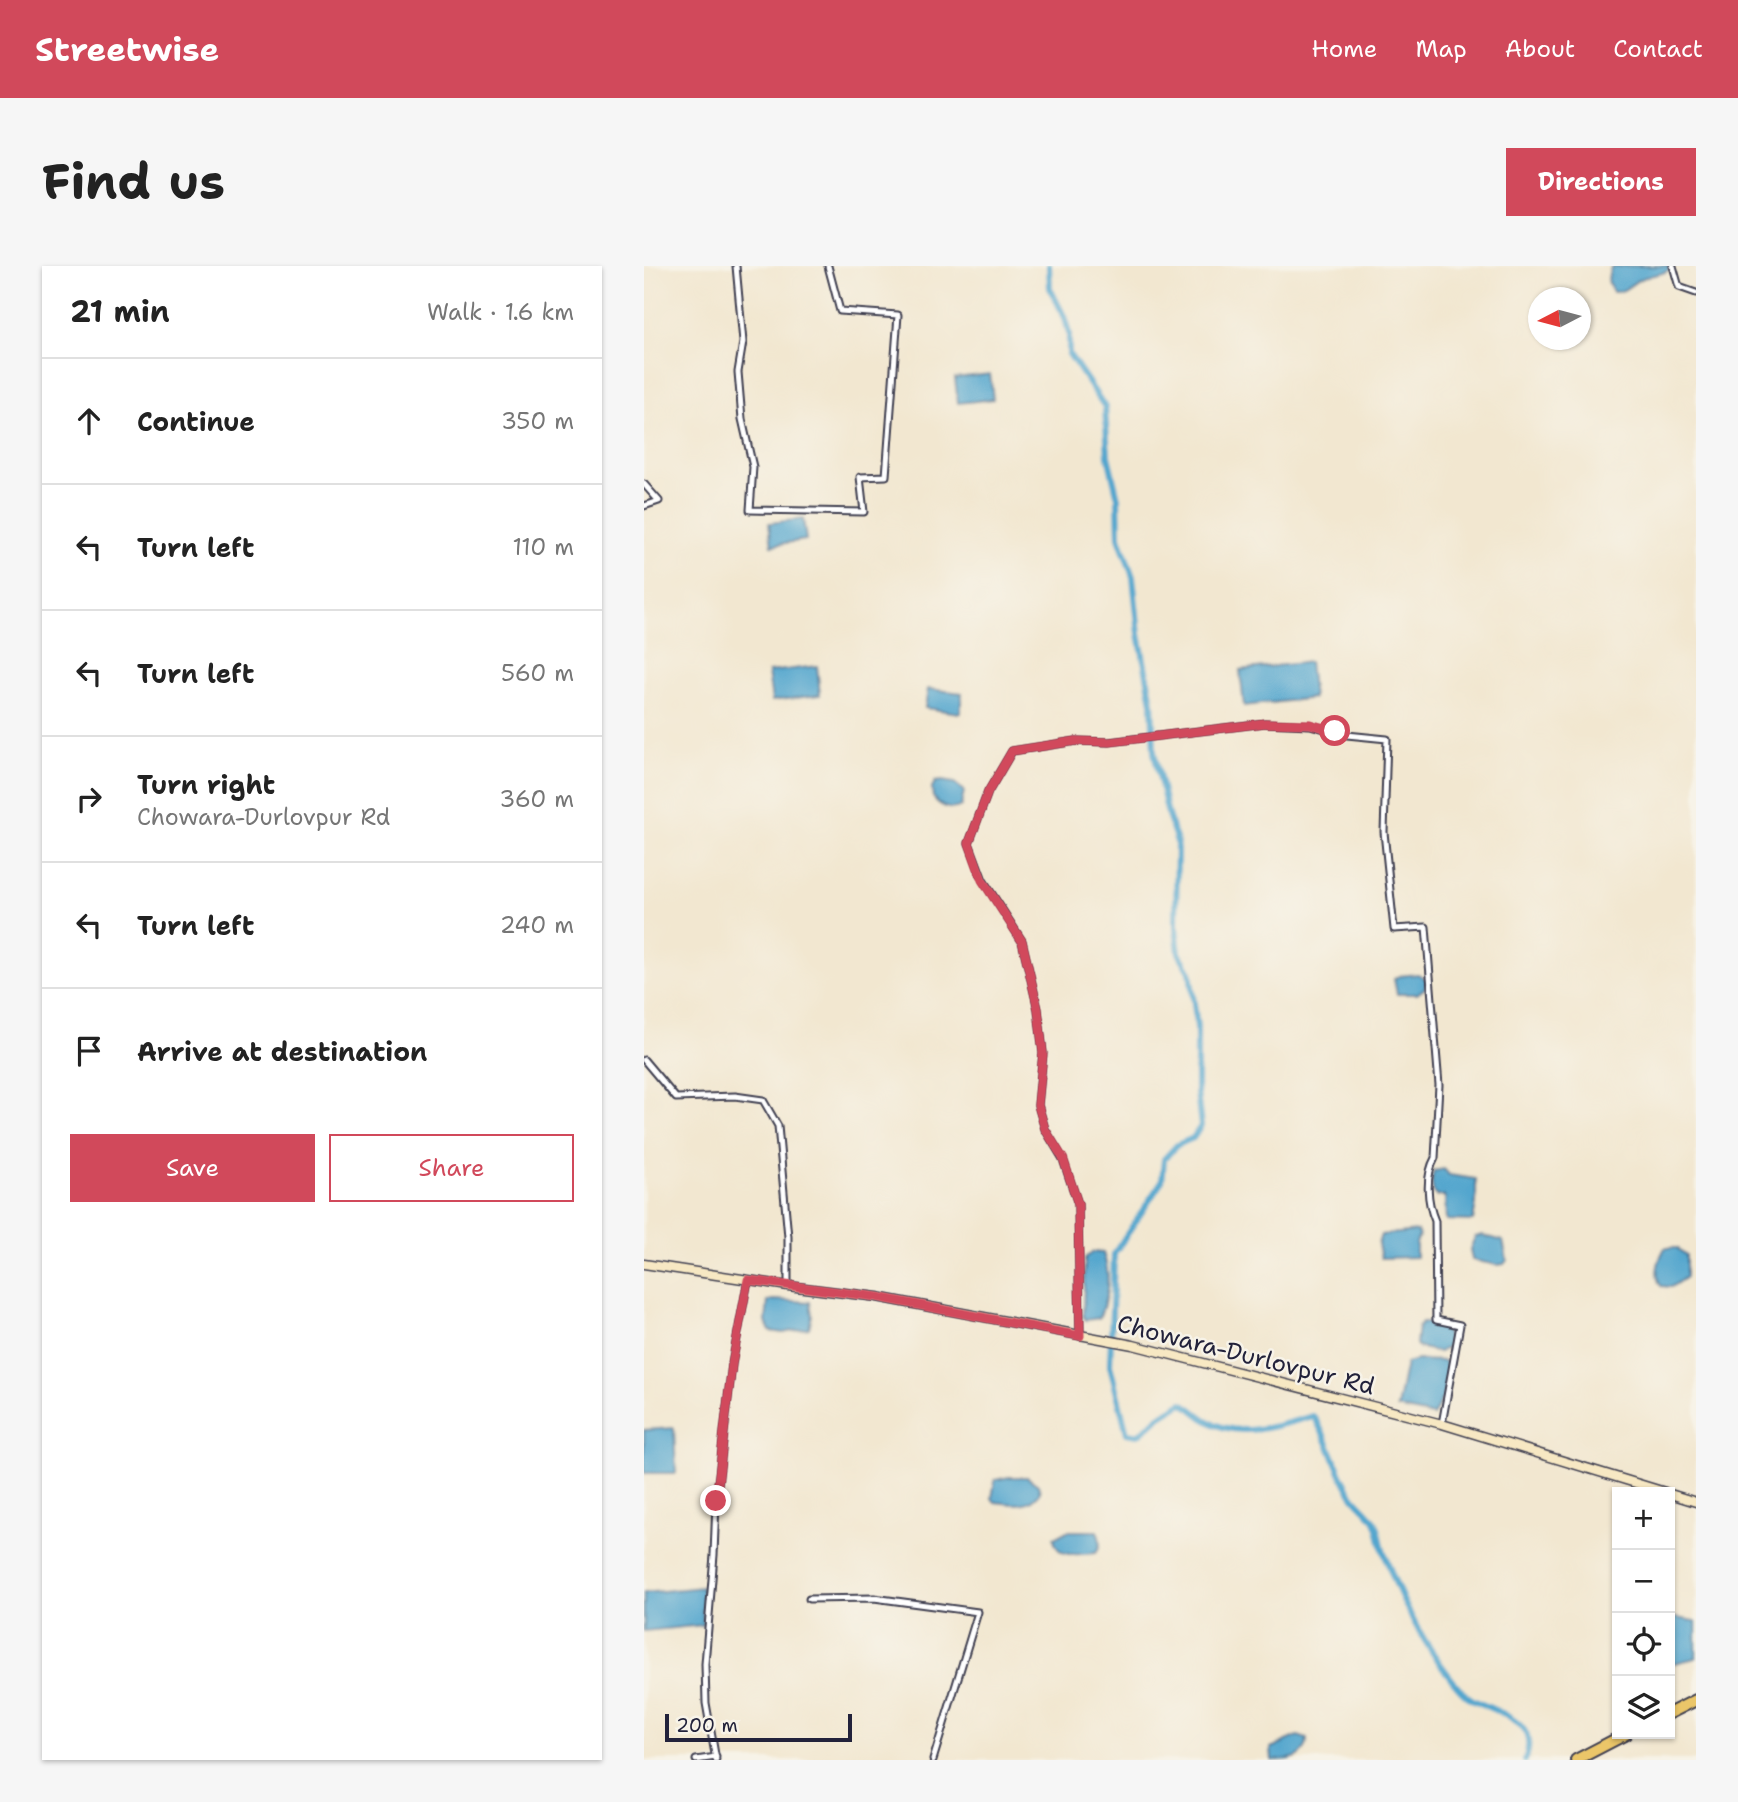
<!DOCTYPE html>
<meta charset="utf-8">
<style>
:root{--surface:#fff;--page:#f6f6f6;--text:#222;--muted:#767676;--line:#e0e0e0;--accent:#d1495b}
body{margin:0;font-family:"Shantell Sans",sans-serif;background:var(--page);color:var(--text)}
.controls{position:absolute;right:21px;bottom:21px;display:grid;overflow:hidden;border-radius:0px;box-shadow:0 2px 5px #0004}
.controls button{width:63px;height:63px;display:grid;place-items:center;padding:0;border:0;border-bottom:2px solid var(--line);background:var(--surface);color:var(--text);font:35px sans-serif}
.compass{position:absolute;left:884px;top:21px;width:63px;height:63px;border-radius:50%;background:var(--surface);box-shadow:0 2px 5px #0004;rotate:264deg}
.scale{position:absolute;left:21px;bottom:18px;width:187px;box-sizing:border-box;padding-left:7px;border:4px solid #22223b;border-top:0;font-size:19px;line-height:24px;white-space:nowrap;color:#22223b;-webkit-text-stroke:5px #f7f3e8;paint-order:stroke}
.stop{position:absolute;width:21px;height:21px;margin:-16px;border:5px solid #d1495b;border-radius:50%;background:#fff}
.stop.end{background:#d1495b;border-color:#fff;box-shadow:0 2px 7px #0008}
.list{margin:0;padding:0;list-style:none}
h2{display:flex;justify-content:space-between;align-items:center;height:91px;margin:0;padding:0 28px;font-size:30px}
h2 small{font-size:23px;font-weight:400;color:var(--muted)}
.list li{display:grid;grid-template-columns:46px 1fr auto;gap:21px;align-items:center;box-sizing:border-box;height:126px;padding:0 28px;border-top:2px solid var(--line)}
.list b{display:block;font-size:26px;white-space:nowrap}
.list p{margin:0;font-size:23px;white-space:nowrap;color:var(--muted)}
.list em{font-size:23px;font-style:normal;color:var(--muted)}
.actions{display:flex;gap:14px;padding:21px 28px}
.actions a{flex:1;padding:16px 0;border:2px solid var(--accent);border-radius:0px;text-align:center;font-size:24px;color:var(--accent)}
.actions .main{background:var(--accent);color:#fff}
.icon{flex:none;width:38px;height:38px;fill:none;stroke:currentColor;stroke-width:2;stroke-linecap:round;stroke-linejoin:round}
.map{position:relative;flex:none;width:1052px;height:1494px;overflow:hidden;border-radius:0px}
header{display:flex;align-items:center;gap:42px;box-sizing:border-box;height:98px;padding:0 35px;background:var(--accent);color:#fff}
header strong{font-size:33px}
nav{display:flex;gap:38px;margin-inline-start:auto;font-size:24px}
.intro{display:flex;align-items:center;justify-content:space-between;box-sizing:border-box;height:168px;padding:0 42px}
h1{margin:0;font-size:49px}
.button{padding:18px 32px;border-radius:0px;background:var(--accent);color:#fff;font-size:24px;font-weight:700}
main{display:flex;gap:42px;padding:0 42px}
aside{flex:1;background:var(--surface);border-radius:0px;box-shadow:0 2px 5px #0004}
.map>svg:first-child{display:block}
.water{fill:#52a6ce;stroke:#3a6484;stroke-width:2}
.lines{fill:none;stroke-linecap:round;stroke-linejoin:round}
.canal{stroke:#52a6ce;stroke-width:6}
.street-casing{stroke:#414051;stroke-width:9}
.secondary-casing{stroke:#414051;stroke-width:11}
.highway-casing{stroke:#414051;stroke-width:14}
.street{stroke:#fff;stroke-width:5}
.secondary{stroke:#f7e8c3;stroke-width:8}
.highway{stroke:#ebc669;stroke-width:10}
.route{stroke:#d1495b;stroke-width:9}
.labels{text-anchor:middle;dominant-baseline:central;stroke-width:5;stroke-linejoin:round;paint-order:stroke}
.street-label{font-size:24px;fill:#22223b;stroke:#f7f3e8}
</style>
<header>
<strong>Streetwise</strong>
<nav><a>Home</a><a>Map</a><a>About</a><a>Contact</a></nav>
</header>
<div class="intro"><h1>Find us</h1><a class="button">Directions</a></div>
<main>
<aside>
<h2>21 min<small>Walk · 1.6 km</small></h2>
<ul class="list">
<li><svg class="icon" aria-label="ahead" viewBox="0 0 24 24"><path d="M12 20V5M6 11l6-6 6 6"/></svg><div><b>Continue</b></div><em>350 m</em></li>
<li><svg class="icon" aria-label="left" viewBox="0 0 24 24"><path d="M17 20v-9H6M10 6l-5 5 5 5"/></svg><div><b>Turn left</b></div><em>110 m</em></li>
<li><svg class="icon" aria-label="left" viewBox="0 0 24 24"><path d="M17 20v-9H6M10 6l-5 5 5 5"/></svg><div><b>Turn left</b></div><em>560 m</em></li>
<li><svg class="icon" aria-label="right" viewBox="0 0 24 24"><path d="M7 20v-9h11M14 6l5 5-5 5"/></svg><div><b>Turn right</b><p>Chowara-Durlovpur Rd</p></div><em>360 m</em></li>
<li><svg class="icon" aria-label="left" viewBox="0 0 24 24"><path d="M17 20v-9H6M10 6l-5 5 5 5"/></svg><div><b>Turn left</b></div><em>240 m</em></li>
<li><svg class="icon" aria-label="arrive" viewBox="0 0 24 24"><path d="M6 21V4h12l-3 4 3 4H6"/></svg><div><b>Arrive at destination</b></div></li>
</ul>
<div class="actions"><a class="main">Save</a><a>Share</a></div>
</aside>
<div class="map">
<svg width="1052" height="1494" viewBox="0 0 1052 1494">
<rect width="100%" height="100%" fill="#f7f3e8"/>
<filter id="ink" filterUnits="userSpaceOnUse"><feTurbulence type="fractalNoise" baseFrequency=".0143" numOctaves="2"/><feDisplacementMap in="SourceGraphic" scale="14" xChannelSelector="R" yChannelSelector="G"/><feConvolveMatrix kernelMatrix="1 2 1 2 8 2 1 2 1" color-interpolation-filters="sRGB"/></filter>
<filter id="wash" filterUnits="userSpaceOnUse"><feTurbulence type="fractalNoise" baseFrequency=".00686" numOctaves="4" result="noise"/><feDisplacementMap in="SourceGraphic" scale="28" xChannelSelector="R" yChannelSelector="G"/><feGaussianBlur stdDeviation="1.57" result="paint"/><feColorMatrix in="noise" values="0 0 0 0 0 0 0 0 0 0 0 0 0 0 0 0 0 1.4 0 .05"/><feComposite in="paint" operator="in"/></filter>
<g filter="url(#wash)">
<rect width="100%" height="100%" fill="#f2e7d0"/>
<path class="water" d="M 982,0 L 1025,0 L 1025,4 C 1016,10 1006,8 996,13 C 986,18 981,27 969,26 C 964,19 963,10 967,2 Z
M 346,108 L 349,133 L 314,137 L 311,112 Z
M 159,253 L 162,274 L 128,279 L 125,257 Z
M 665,396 L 669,432 L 600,440 L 596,404 Z
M 173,400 L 176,429 L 128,435 L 124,406 Z
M 284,423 L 318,427 L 316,447 L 281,442 Z
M 298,515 L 310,517 L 320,525 L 317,540 C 307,546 295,540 289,531 L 288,522 L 291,516 Z
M 774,708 L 782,713 L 781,722 L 773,728 L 753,728 L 750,713 L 755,710 Z
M 800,903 L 805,909 L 832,913 L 832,937 L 829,955 L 802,954 L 801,932 L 800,930 L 792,930 C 787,923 787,912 790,905 Z
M 773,965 L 775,970 L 772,977 L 772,991 L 737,992 L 734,978 L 737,969 Z
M 838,969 L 859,975 L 863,994 L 860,998 L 853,999 L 828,994 L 826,983 L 831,971 Z
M 1021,982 L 1033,982 L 1042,989 L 1042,1011 L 1027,1021 L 1017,1020 C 1010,1009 1014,994 1021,982 Z
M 449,986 L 459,987 C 467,1009 464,1031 455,1052 L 442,1054 L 439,1050 L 441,992 Z
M 130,1034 L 166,1036 L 168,1049 L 165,1062 L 139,1067 L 126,1065 L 122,1056 L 124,1035 Z
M 778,1057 L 791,1057 L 801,1061 L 804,1073 L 803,1081 L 795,1086 L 774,1081 L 772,1078 L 774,1061 Z
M 773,1094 L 800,1095 L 803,1100 L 799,1131 L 789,1150 L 753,1142 L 762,1097 Z
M 30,1162 L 32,1207 L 0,1207 L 0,1164 Z
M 365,1211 L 383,1211 L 394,1219 L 396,1226 C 386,1242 368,1238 351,1236 L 348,1232 L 351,1214 Z
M 423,1265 L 453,1265 C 456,1273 458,1279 452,1287 C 436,1288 412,1294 410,1272 Z
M 58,1321 L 59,1359 L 0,1365 L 0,1327 Z
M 1026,1351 L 1052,1355 L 1052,1392 L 1026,1398 Z
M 654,1470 L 663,1473 C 663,1494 644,1494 628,1494 L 627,1482 Z"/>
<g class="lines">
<path class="canal" d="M 405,0 L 406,22 L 421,52 L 425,68 L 425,88 L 461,141 L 464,190 L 474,232 L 475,271 L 489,311 L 495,368 L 508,436 L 510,486 L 524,549 L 533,576 L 532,661 L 535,687 L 546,706 L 553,761 L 553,826 L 557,860 L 549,872 L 533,879 L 520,893 L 518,915 L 470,988 L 466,1099 L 483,1167 L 494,1169 L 515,1151 L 538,1137 C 547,1141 553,1148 561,1153 C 594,1175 635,1159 669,1150 C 686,1174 691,1202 707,1227 C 713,1237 725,1245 731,1255 C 736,1264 736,1276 740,1286 C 753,1325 773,1366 798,1400 C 805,1410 816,1425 826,1432 C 853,1448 897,1454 881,1494"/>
</g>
</g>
<g filter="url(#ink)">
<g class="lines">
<g class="street-casing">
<path id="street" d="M 92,0 L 99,76 L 94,106 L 98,153 L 109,201 L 106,244 L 220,246 L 216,211 L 242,210 L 254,49 L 196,45 L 184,0
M 1029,0 L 1035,21 L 1052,27
M 0,218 L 15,235 L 0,240
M 0,794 L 32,832 L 91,830 L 119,834 L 134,860 L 144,971 L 144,1020
M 436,1070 L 434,938 L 419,893 L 401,863 L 394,839 L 399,787 L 394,743 L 378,675 L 339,614 L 325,577 L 344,526 L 368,485 L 432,475 L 465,476 L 621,457 L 666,459 L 703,469 L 743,473 L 740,566 L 750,663 L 782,661 L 795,819 L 791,892 C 781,910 783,936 791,955 L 792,1054 L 816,1059 L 798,1158
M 165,1333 L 230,1332 L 334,1346 L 289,1494
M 52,1494 L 72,1491
M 72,1494 L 62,1437 L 61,1398 L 70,1289 L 72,1235 L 88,1098 L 104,1014"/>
</g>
<g class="secondary-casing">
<path id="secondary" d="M 0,998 L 144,1020 L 233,1031 L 489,1079 L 798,1158 L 1021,1226
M 1026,1228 L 1052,1236"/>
</g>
<g class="highway-casing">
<path id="highway" d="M 1026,1447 L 1052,1434
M 932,1494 L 982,1468"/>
</g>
<use href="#street" class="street"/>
<use href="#secondary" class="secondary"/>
<use href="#highway" class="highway"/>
</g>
</g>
<g class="lines" filter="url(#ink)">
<path class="route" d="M 72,1235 L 88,1098 L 104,1014 L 233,1031 L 436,1070 L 434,938 L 419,892 L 401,863 L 394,839 L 399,787 L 394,743 L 378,675 L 338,614 L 325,577 L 344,526 L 368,485 L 432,475 L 466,476 L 621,457 L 666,458 L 691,465"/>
</g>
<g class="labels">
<g class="street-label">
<text transform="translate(602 1089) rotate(14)">Chowara-Durlovpur Rd</text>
</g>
</g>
</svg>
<div class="controls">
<button>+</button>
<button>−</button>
<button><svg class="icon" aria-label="locate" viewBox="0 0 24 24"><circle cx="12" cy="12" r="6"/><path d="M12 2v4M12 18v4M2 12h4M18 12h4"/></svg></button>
<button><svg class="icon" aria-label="layers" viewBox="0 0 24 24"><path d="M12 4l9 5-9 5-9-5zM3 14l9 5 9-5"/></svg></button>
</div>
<svg class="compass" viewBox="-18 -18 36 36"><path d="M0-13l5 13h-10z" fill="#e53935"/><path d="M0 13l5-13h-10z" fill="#767676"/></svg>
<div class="scale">200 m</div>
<div class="stop" style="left:691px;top:465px"></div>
<div class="stop end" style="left:72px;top:1235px"></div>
</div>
</main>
